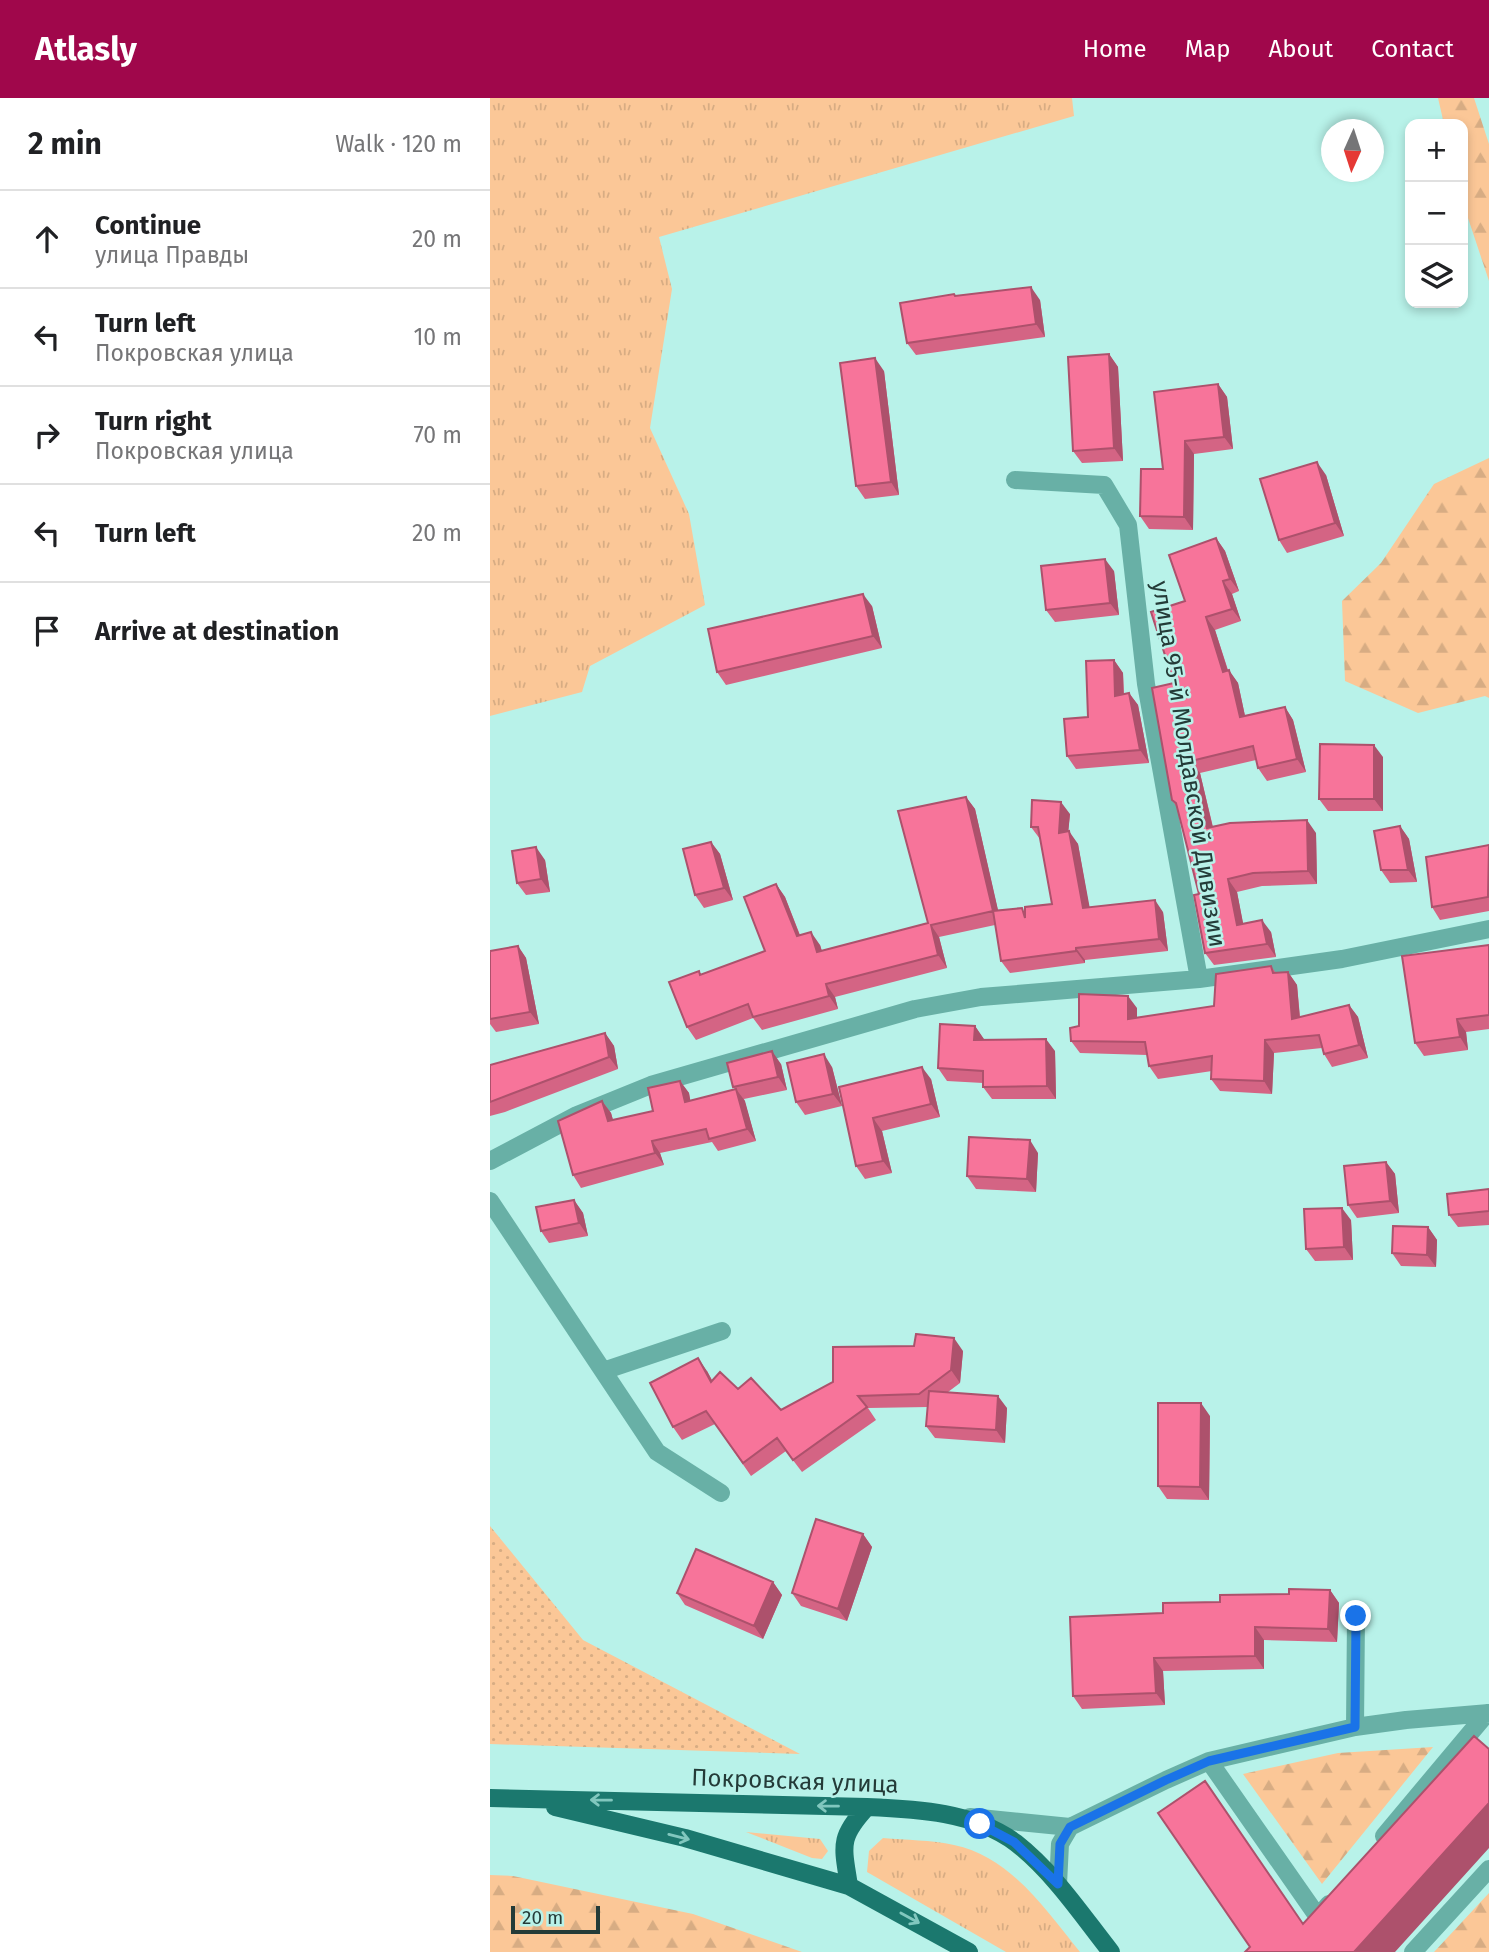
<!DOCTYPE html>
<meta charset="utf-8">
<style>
:root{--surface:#fff;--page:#f6f6f6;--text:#202124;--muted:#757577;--line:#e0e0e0;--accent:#a0074b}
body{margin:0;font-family:"Fira Sans",sans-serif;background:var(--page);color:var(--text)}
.controls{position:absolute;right:21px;top:21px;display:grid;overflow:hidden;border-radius:14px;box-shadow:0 4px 10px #0003}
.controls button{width:63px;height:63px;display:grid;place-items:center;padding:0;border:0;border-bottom:2px solid var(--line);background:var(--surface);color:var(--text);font:35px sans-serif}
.compass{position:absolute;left:831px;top:21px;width:63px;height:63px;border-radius:50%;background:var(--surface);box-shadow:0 4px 10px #0003;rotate:183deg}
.scale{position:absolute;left:21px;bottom:18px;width:89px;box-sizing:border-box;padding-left:7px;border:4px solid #243b38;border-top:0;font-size:19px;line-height:24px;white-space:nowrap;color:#243b38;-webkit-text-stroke:5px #b8f2e9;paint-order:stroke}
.stop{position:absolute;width:21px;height:21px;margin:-16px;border:5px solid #1a73e8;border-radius:50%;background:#fff}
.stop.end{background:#1a73e8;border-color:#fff;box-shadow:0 2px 7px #0008}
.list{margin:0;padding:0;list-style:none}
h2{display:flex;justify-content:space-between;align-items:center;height:91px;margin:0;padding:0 28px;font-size:30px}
h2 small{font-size:23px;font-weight:400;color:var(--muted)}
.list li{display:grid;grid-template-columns:46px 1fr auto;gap:21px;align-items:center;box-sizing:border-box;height:98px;padding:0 28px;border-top:2px solid var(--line)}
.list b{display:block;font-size:26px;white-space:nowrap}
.list p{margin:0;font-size:23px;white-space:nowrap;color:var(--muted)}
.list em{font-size:23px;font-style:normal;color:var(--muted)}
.icon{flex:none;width:38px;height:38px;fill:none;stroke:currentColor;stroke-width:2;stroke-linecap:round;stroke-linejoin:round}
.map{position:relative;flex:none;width:999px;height:1854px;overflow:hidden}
header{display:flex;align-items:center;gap:42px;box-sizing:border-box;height:98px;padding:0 35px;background:var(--accent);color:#fff}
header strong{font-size:33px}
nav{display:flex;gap:38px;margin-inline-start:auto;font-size:24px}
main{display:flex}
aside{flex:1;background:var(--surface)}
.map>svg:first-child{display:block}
.grass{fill:url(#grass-tufts)}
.forest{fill:url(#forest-firs)}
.park{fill:url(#park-dots)}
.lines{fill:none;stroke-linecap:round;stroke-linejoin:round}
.minor{stroke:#68b0a6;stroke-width:18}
.major{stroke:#1b786e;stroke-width:18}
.wall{fill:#d46484}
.shaded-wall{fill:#ad516c}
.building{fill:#f7749a;stroke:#ad516c;stroke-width:2}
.oneway{stroke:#81c7be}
.route{stroke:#1a73e8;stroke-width:9}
.labels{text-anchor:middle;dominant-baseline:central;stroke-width:5;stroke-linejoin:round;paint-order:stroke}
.street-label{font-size:24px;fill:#243b38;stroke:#b8f2e9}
</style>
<header>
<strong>Atlasly</strong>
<nav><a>Home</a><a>Map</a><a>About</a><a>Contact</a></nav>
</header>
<main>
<aside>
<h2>2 min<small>Walk · 120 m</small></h2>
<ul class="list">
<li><svg class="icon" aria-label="ahead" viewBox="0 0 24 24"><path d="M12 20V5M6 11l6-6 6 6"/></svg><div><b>Continue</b><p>улица Правды</p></div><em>20 m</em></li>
<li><svg class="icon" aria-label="left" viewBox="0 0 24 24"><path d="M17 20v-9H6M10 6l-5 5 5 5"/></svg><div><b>Turn left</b><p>Покровская улица</p></div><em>10 m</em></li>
<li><svg class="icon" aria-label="right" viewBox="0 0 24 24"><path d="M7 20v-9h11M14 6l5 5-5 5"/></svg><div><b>Turn right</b><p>Покровская улица</p></div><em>70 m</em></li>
<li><svg class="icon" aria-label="left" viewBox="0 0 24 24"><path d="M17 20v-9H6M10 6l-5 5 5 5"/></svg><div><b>Turn left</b></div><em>20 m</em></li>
<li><svg class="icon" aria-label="arrive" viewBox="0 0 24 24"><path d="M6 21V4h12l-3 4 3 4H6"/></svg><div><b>Arrive at destination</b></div></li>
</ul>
</aside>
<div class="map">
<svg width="999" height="1854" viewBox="0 0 999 1854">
<defs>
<pattern id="grass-tufts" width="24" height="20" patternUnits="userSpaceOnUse" patternTransform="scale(1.75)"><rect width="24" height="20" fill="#fbc797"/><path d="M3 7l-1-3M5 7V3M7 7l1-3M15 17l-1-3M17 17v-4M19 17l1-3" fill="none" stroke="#d7ac83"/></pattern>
<pattern id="forest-firs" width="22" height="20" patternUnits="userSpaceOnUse" patternTransform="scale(1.75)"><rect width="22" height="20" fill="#fbc797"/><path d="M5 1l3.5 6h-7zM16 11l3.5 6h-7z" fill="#d7ac83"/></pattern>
<pattern id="park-dots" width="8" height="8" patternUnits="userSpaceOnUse" patternTransform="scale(1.75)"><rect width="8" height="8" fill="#fbc797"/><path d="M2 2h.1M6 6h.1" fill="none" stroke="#d7ac83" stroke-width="1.8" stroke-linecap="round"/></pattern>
</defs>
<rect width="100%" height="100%" fill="#b8f2e9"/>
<path class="grass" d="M 0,0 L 582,0 L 584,18 L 169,139 L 182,191 L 160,330 L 199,416 L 215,507 L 100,568 L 92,594 L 0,618 Z
M 256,1734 L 330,1741 L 338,1753 L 332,1761 L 322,1760 Z
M 393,1740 C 416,1742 441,1742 464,1747 C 521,1759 556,1812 590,1854 L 516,1854 L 377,1774 L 379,1753 Z"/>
<path class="forest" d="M 948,0 L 984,0 L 999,46 L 999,183 L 973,105 L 973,26 L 954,26 Z
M 999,360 L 999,600 L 995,598 L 928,615 L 855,583 L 852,503 L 891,465 L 944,386 Z
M 943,1649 L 832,1786 L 753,1676 L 848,1655 Z
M 0,1777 L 23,1778 L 203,1816 L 312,1854 L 0,1854 Z
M 999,1795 L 999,1854 L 944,1854 Z"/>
<path class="park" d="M 0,1428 L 93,1542 L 310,1656 L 0,1646 Z"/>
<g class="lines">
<path class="minor" d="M 525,382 L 614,387 L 638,427 L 656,586 L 709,881
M 0,1063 L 87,1017 L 161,987 L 425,911 L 491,899 L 709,881 L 852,861 L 999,831
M 0,1103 L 167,1354 L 231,1395
M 113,1273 L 232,1233
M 865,1629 L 866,1518
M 719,1663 L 828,1819 L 839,1806
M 480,1719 L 580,1729 L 676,1682 L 719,1663 L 865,1629 L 916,1622 L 999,1615
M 894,1738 L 997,1615
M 568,1786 L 570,1746 L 580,1729
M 923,1854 L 999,1771"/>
<path class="major" d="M 0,1700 L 377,1709 C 427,1711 485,1714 526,1745 C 564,1775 591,1816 621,1854
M 65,1709 L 195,1740 L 359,1788 L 479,1854
M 359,1788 C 353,1748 348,1740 377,1709"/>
</g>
<path class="wall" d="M 464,196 L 466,198 L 550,202 L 555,239 L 426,257 L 417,245 Z
M 619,256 L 628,269 L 633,363 L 592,365 L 583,353 Z
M 394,273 L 409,397 L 375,401 L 366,388 Z
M 728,286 L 737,299 L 743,351 L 704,356 L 703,432 L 659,431 L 650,418 L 673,371 Z
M 836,377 L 854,438 L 797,455 L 789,442 Z
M 726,440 L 735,453 L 749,493 L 742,496 L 751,523 L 725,532 L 738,572 L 748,585 L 755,618 L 795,609 L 803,622 L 816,674 L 777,683 L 768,670 L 766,662 L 710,675 L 723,729 L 826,735 L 827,786 L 772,788 L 747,794 L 753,826 L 781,834 L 786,859 L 724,867 L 715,855 L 709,796 L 688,711 L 682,702 L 684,585 L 695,503 Z
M 624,473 L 629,517 L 565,524 L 556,512 Z
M 382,508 L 392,550 L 236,587 L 227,574 Z
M 624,562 L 633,575 L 634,596 L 639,595 L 648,607 L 659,665 L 586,671 L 577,658 L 598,619 Z
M 893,659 L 893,713 L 838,713 L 829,701 Z
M 476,699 L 485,711 L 508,813 L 535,814 L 562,806 L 550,741 L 541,729 L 580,716 L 578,734 L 588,746 L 599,809 L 673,814 L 678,853 L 595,862 L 595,865 L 520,875 L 511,863 L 505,827 L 449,839 L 457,870 L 345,899 L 348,911 L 272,932 L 263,920 L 206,942 L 197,929 L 211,877 L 275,853 L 286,786 L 295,799 L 310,837 L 330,847 L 332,853 L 438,825 Z
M 910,728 L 919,741 L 927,784 L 900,785 L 891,772 Z
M 221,744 L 230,756 L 243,802 L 214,810 L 205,797 Z
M 999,747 L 999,813 L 950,822 L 942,809 Z
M 55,762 L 60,794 L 36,797 L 27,785 Z
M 999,847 L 999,931 L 976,934 L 978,952 L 934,958 L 925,945 Z
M 28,848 L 36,860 L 49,926 L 6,934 L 0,926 L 0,853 Z
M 781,868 L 786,875 L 798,874 L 807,887 L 810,919 L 859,907 L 868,919 L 878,960 L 842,969 L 834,956 L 832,950 L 784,955 L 782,996 L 730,993 L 721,981 L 722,973 L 668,981 L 659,968 L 657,957 L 590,955 L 581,943 L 589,928 L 647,910 L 647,920 L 724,908 Z
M 485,928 L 494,942 L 565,953 L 566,1001 L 502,1001 L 493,989 L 493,985 L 457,983 L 448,970 Z
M 115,935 L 124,948 L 128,971 L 15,1014 L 0,1018 L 0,967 Z
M 291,966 L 297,992 L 254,1001 L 266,1043 L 228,1053 L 222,1044 L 170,1055 L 174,1067 L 91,1090 L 83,1077 L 112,1003 L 121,1015 L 123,1022 L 163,1013 L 190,983 L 199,995 L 200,1003 L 245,991 L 243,989 Z
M 342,969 L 352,1008 L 315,1017 L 306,1004 Z
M 441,981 L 450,1019 L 392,1033 L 402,1075 L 375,1081 L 366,1068 L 349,989 Z
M 548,1055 L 546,1094 L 486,1091 L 477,1078 Z
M 896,1064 L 905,1076 L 909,1115 L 867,1120 L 858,1107 Z
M 999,1091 L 999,1127 L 968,1129 L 959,1117 Z
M 84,1102 L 93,1115 L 98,1138 L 59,1145 L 51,1133 Z
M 861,1122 L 863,1162 L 825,1163 L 816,1151 Z
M 938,1129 L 947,1142 L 946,1169 L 911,1168 L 902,1155 Z
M 473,1253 L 470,1285 L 458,1294 L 517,1310 L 515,1345 L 445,1340 L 436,1328 L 438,1309 L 378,1310 L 386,1322 L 312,1374 L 296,1353 L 261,1378 L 225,1326 L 192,1342 L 183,1329 L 217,1273 L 222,1282 L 248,1291 L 291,1312 Z
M 720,1318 L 719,1402 L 677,1401 L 668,1388 Z
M 373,1436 L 382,1449 L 357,1523 L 311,1508 L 302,1495 Z
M 283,1484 L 292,1497 L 273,1541 L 195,1507 L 187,1495 Z
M 840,1492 L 849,1505 L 847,1544 L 774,1542 L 774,1571 L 673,1573 L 675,1607 L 592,1611 L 583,1598 L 730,1504 Z"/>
<path class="shaded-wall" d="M 541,189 L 550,202 L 555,239 L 546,226 Z
M 619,256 L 628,269 L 633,363 L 624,350 Z
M 385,260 L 394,273 L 409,397 L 401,384 Z
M 728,286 L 737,299 L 743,351 L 734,339 Z
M 695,343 L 704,356 L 703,432 L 694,419 Z
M 827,364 L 836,377 L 854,438 L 845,425 Z
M 726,440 L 735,453 L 749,493 L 740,481 Z
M 615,461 L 624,473 L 629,517 L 620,505 Z
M 733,483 L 742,496 L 751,523 L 742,511 Z
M 373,496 L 382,508 L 392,550 L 383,538 Z
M 716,519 L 725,532 L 742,586 L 733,574 Z
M 624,562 L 633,575 L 634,611 L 625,598 Z
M 739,572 L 748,585 L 758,632 L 750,619 Z
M 639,595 L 648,607 L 659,665 L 650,652 Z
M 795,609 L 803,622 L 816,674 L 807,661 Z
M 884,647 L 893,659 L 893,713 L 884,701 Z
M 701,663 L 710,675 L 726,743 L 717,730 Z
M 476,699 L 485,711 L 511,825 L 503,813 Z
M 571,704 L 580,716 L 577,747 L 569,735 Z
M 817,722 L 826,735 L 827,786 L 818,773 Z
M 910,728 L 919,741 L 927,784 L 918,772 Z
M 579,733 L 588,746 L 602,822 L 593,810 Z
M 221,744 L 230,756 L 243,802 L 234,790 Z
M 46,749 L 55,762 L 60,794 L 51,781 Z
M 738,781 L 747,794 L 756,840 L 747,827 Z
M 286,786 L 295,799 L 315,851 L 307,838 Z
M 665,802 L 673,814 L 678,853 L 669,841 Z
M 772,822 L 781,834 L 786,859 L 777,846 Z
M 441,827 L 449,839 L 457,870 L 448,857 Z
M 321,834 L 330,847 L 336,867 L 327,854 Z
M 28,848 L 36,860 L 49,926 L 40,914 Z
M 586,850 L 595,862 L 595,865 L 586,853 Z
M 798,874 L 807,887 L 811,934 L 802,921 Z
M 336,886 L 345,899 L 348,911 L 339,898 Z
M 638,898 L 647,910 L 647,934 L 638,921 Z
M 859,907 L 868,919 L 878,960 L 869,947 Z
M 967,921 L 976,934 L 978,952 L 970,939 Z
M 485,928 L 494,941 L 493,955 L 484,942 Z
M 115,935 L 124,948 L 128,971 L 119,959 Z
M 556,941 L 565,953 L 566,1001 L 557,988 Z
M 775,942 L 784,955 L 782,996 L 774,983 Z
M 282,953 L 291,966 L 297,992 L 288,979 Z
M 334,956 L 342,969 L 352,1008 L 343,996 Z
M 432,969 L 441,981 L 450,1019 L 441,1006 Z
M 190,983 L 199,995 L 203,1017 L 195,1004 Z
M 246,991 L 255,1003 L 266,1043 L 257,1031 Z
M 112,1003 L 121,1015 L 127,1036 L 118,1023 Z
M 383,1020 L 392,1033 L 402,1075 L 393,1063 Z
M 540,1042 L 548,1055 L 546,1094 L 537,1081 Z
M 162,1043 L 170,1055 L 174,1067 L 165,1055 Z
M 896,1064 L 905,1076 L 909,1115 L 900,1103 Z
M 84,1102 L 93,1115 L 98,1138 L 89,1125 Z
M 852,1110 L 861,1122 L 863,1162 L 854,1149 Z
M 938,1129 L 947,1142 L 946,1169 L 937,1157 Z
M 464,1240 L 473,1253 L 470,1285 L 461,1272 Z
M 208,1260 L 217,1273 L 229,1296 L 221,1284 Z
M 508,1298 L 517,1310 L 515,1345 L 506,1332 Z
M 711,1305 L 720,1318 L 719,1402 L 710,1389 Z
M 373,1436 L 382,1449 L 357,1523 L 348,1511 Z
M 283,1484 L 292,1497 L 273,1541 L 264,1528 Z
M 840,1492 L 849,1505 L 847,1544 L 838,1531 Z
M 765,1529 L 774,1542 L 774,1571 L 765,1558 Z
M 664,1560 L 673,1573 L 675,1607 L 666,1595 Z
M 999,1705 L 999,1750 L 905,1854 L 864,1854 Z"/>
<path class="building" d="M 541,189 L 546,226 L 417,245 L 410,205 L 464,196 L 465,198 Z
M 619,256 L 624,350 L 583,353 L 578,259 Z
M 385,260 L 401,384 L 366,388 L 350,265 Z
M 728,286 L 734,339 L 695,343 L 694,419 L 650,418 L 651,371 L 673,371 L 664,294 Z
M 827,364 L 845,425 L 789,442 L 770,381 Z
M 726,440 L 740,481 L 733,483 L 742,511 L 716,519 L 733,574 L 739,572 L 750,619 L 795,609 L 807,661 L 768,670 L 763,648 L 701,663 L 717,730 L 740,725 L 817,722 L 818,773 L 763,775 L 738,781 L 747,827 L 772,822 L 777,846 L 715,855 L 704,797 L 709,796 L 686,705 L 682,702 L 662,590 L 684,585 L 661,514 L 695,503 L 679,457 Z
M 615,461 L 620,505 L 556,512 L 551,468 Z
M 373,496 L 383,538 L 227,574 L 218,531 Z
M 624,562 L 625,598 L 639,595 L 650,652 L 577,658 L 574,621 L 598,619 L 596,563 Z
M 830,646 L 884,647 L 884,701 L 829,701 Z
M 476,699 L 503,813 L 441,827 L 448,857 L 336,886 L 339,898 L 263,919 L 258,906 L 197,929 L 179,884 L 209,873 L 210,877 L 275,853 L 254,799 L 286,786 L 307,838 L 321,834 L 327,854 L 438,825 L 408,713 Z
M 542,702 L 571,704 L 569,735 L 579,733 L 593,810 L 665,802 L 669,841 L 586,850 L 586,853 L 511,863 L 503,813 L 532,810 L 535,820 L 535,809 L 562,806 L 548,729 L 541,729 Z
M 910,728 L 918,772 L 891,772 L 884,733 Z
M 221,744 L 234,790 L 205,797 L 193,751 Z
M 999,747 L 998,799 L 942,809 L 936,759 Z
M 46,749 L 51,781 L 27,785 L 22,753 Z
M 999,847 L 999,917 L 967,921 L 970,939 L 925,945 L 912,858 Z
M 28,848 L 40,914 L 0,921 L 0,853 Z
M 781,868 L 783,875 L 798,874 L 802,921 L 859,907 L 869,947 L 834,956 L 829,937 L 775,942 L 774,983 L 721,981 L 722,958 L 659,968 L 655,944 L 581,943 L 580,930 L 589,928 L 589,896 L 638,898 L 638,921 L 724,908 L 726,876 Z
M 450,926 L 485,928 L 484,942 L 556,941 L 557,988 L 493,989 L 493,973 L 448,970 Z
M 115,935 L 119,959 L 0,1004 L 0,967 Z
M 282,953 L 288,979 L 243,989 L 237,965 Z
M 334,956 L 343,996 L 306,1004 L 297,965 Z
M 432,969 L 441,1006 L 383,1020 L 393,1063 L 366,1068 L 349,989 Z
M 190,983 L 195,1004 L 246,991 L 257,1031 L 219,1041 L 216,1031 L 162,1043 L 165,1055 L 83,1077 L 68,1023 L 112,1003 L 118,1023 L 163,1013 L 158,990 Z
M 479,1039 L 540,1042 L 537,1081 L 477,1078 Z
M 896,1064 L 900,1103 L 858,1107 L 854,1068 Z
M 999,1091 L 999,1113 L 959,1117 L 957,1096 Z
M 84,1102 L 89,1125 L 51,1133 L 46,1109 Z
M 852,1110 L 854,1149 L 816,1151 L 814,1111 Z
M 903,1128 L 938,1129 L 937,1157 L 902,1155 Z
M 426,1236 L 464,1240 L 461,1272 L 429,1296 L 368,1298 L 377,1309 L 303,1362 L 287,1340 L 253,1365 L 216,1313 L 183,1329 L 160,1285 L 208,1260 L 221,1284 L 230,1274 L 248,1291 L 261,1280 L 291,1312 L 343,1284 L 343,1249 L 424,1248 Z
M 439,1293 L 508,1298 L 506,1332 L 436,1328 Z
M 668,1305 L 711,1305 L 710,1389 L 668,1388 Z
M 326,1421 L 373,1436 L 348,1511 L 302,1495 Z
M 206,1451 L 283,1484 L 264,1528 L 187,1495 Z
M 799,1491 L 840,1492 L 838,1531 L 765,1529 L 765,1558 L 664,1560 L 666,1595 L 583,1598 L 580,1519 L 673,1515 L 673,1505 L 730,1504 L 730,1497 L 799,1496 Z
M 984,1638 L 999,1651 L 999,1705 L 864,1854 L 755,1854 L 760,1849 L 668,1715 L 715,1683 L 813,1826 Z"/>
<defs><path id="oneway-shaft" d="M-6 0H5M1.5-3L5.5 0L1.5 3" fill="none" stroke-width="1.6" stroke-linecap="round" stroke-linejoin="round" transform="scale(1.75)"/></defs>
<g class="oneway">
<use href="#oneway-shaft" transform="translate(111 1702) rotate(-179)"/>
<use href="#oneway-shaft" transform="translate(338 1708) rotate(-179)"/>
<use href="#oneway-shaft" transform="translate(189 1739) rotate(14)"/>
<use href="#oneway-shaft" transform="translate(420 1820) rotate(29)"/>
</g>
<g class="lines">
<path class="route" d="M 490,1726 L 524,1744 L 568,1786 L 570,1746 L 580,1729 L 676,1682 L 719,1663 L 865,1629 L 866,1518"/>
</g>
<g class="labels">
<g class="street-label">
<text transform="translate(699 666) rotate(81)">улица 95-й Молдавской Дивизии</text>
<text transform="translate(305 1683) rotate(2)">Покровская улица</text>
</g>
</g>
</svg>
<div class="controls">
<button>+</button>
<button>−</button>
<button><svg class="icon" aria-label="layers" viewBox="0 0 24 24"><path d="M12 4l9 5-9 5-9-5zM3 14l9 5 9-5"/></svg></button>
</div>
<svg class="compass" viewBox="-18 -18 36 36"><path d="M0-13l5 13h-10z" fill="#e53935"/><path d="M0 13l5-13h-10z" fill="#757577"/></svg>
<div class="scale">20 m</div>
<div class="stop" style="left:490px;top:1726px"></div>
<div class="stop end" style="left:866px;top:1518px"></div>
</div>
</main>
